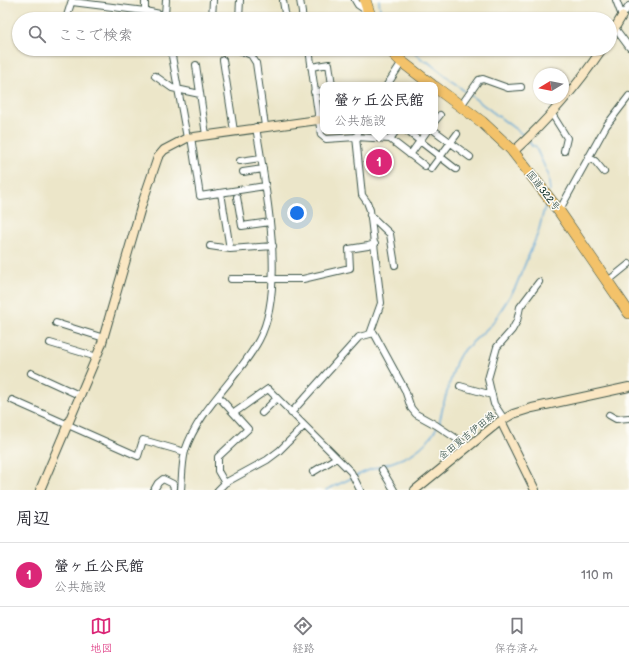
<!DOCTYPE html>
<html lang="ja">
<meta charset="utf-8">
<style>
:root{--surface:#fff;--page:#f2f2f3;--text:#2b2b33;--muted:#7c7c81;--line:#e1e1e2;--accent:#db2777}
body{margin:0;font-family:"Balsamiq Sans","Klee One",sans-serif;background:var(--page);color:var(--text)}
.compass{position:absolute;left:533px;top:68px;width:36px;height:36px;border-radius:50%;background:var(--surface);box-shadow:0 1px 3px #0004;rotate:260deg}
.you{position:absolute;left:297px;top:213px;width:14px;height:14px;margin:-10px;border:3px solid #fff;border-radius:50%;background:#1a73e8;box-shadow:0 0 0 6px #1a73e833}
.badge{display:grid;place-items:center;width:26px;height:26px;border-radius:50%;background:var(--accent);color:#fff;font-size:13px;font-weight:700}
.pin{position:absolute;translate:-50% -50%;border:2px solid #fff;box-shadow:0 1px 4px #0006}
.popup{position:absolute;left:320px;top:82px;width:118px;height:52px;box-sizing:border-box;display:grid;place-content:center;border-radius:8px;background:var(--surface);filter:drop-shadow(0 1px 3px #0005);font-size:13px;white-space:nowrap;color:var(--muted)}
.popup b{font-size:15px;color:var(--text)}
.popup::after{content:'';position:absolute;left:50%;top:100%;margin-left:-8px;border:8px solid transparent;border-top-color:var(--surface)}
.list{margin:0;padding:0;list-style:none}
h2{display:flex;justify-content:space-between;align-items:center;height:52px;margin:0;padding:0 16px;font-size:17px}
h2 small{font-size:13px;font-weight:400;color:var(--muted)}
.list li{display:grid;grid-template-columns:26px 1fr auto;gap:12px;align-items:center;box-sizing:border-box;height:64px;padding:0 16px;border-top:1px solid var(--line)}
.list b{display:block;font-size:15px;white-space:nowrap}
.list p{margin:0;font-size:13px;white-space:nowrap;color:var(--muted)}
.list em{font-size:13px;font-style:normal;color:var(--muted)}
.icon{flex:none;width:22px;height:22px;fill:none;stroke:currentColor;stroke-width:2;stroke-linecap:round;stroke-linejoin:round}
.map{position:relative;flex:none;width:629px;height:490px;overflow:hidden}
.search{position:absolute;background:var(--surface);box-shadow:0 1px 3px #0004;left:12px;right:12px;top:12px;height:44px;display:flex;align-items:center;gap:10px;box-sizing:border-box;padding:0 14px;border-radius:22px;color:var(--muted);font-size:15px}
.sheet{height:116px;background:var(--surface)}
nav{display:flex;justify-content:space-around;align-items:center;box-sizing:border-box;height:56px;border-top:1px solid var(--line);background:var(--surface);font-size:11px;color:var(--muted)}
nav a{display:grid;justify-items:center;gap:2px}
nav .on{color:var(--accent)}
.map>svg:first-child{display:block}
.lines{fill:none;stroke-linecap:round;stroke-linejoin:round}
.stream{stroke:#5ea6d5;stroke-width:1.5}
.street-casing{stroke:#3e564a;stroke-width:8}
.secondary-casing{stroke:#3e564a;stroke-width:10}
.highway-casing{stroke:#3e564a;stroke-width:12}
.street{stroke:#fff;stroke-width:6}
.secondary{stroke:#fae7c3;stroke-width:8}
.highway{stroke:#f3c26a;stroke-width:11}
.labels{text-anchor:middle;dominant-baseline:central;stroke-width:3;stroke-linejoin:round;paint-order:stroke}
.street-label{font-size:10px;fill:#1f3d34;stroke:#fdfcf7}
</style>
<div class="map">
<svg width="629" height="490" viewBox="0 0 629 490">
<rect width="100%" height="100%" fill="#fdfcf7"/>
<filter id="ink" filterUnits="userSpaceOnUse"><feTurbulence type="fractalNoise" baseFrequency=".025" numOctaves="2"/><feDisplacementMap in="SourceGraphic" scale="8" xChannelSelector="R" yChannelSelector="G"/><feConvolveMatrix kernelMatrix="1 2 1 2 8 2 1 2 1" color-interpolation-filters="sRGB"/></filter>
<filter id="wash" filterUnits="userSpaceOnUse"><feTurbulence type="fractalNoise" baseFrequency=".012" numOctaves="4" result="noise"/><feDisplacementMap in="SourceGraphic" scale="16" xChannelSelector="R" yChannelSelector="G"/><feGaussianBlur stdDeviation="0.9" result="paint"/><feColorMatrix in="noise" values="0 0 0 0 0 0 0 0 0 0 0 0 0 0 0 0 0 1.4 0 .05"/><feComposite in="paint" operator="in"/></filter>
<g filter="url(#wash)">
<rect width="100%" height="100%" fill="#ece6c9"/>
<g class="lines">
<path class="stream" d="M 379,0 L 381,19
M 411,49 L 424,61 L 428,62 L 467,93
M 470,95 L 526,137
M 529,141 L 532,146 L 535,146 L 548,174 L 550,191
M 439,424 L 444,402 L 456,362 L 461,353 L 492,324 L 515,288 L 538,233 L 546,202
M 356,476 C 389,459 416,464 437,427
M 326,490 L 352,478"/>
</g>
</g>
<g filter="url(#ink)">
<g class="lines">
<g class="street-casing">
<path id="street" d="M 166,0 L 165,15 L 168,19
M 300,0 L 303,19
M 355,0 L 358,5 L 367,11
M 616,0 L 622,16 L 629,6
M 283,1 L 286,19
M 72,2 L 145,11 L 145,0
M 66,19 L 72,0
M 142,19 L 145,11 L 165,15
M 212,19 L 213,0
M 239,19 L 240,0
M 615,28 L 629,47
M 237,49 L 251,55 L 256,63 L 265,126
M 309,49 L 321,135 L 326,139 L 356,137 L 390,139 L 425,166
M 172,56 L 187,138
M 223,60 L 234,131
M 196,65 L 206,135
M 311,67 L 329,64 L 332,85
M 155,76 L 172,88 L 200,94
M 387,85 L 402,62
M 314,92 L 323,91
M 460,107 L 479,80 L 483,79 L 508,88 L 521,87
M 552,114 L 567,138 L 564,151
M 435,121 L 440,115
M 359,131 L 356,137 L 362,195 L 367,202 L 370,210 L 381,303 L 370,334
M 407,131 L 456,169
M 435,131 L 470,157
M 191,137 L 200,196 L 265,186
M 390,139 L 396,131
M 410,155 L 427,131
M 588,157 L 595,161 L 604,172
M 240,161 L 261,158
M 431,169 L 457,134
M 243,172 L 263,169
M 221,193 L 230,249
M 237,197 L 242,226 L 270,222
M 559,211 L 606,126 L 629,96
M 370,215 L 390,234 L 395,265
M 210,246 L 230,249 L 273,246
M 231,279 L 303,279 L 350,268 L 349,249 L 368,246 L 375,244
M 608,281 L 629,264
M 56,323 L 104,338
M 50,343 L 97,357
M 31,373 L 81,396
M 460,386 L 492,395
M 12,400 L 138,456 L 143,440 L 185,452
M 234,413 L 268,389 L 351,472 L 360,490
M 262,413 L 277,398
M 291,413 L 359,337 L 374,333 L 405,390 L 411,408 L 416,414 L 436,425 L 469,447
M 609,415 L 616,419 L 629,418
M 504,419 L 494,404 L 488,379 L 497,347 L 512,330 L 517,321 L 520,307 L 539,282
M 382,470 L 394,490
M 313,472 L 336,458
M 225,483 L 267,460 L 279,451 L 304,426
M 154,490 L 158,483 L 163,479 L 173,484 L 174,490
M 181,490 C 182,478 182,463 185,451 C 199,408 238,379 259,340 C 287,288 265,184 256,127
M 218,490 L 225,483 L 218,471 L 218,457 L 248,429 L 218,396"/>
</g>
<g class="secondary-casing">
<path id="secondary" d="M 610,36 L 622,16
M 513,152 C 548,120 576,88 602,49
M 501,421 L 535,490
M 40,490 L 101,346 L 142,204 L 158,157 L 164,150 L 187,138 L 318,120
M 415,490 L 499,422 L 513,414 L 532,408 L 629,387"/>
</g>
<g class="highway-casing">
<path id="highway" d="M 365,0 L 371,19
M 389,49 L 402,62 L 432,85
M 435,87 L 482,122 L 511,149 L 559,211 L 629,313"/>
</g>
<use href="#street" class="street"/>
<use href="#secondary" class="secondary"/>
<use href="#highway" class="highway"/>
</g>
</g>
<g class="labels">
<g class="street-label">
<text transform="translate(543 191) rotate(52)">国道322号</text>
<text transform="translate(467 436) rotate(-39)">金田夏吉伊田線</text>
</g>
</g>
</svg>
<svg class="compass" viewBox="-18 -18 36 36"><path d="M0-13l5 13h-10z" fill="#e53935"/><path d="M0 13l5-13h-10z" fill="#7c7c81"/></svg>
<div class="you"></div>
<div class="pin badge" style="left:379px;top:162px">1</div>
<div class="popup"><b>螢ヶ丘公民館</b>公共施設</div>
<div class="search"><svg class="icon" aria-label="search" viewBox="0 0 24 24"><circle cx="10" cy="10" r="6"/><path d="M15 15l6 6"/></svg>ここで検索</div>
</div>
<section class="sheet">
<h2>周辺<small></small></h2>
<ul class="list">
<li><span class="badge">1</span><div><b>螢ヶ丘公民館</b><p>公共施設</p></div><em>110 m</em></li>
</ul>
</section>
<nav>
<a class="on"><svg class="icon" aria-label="map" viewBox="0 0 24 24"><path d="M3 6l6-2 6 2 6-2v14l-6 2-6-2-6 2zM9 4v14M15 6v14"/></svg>地図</a>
<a><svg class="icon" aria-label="directions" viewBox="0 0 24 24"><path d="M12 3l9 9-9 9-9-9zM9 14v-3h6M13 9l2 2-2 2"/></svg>経路</a>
<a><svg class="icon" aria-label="saved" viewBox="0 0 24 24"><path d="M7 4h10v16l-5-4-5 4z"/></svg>保存済み</a>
</nav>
